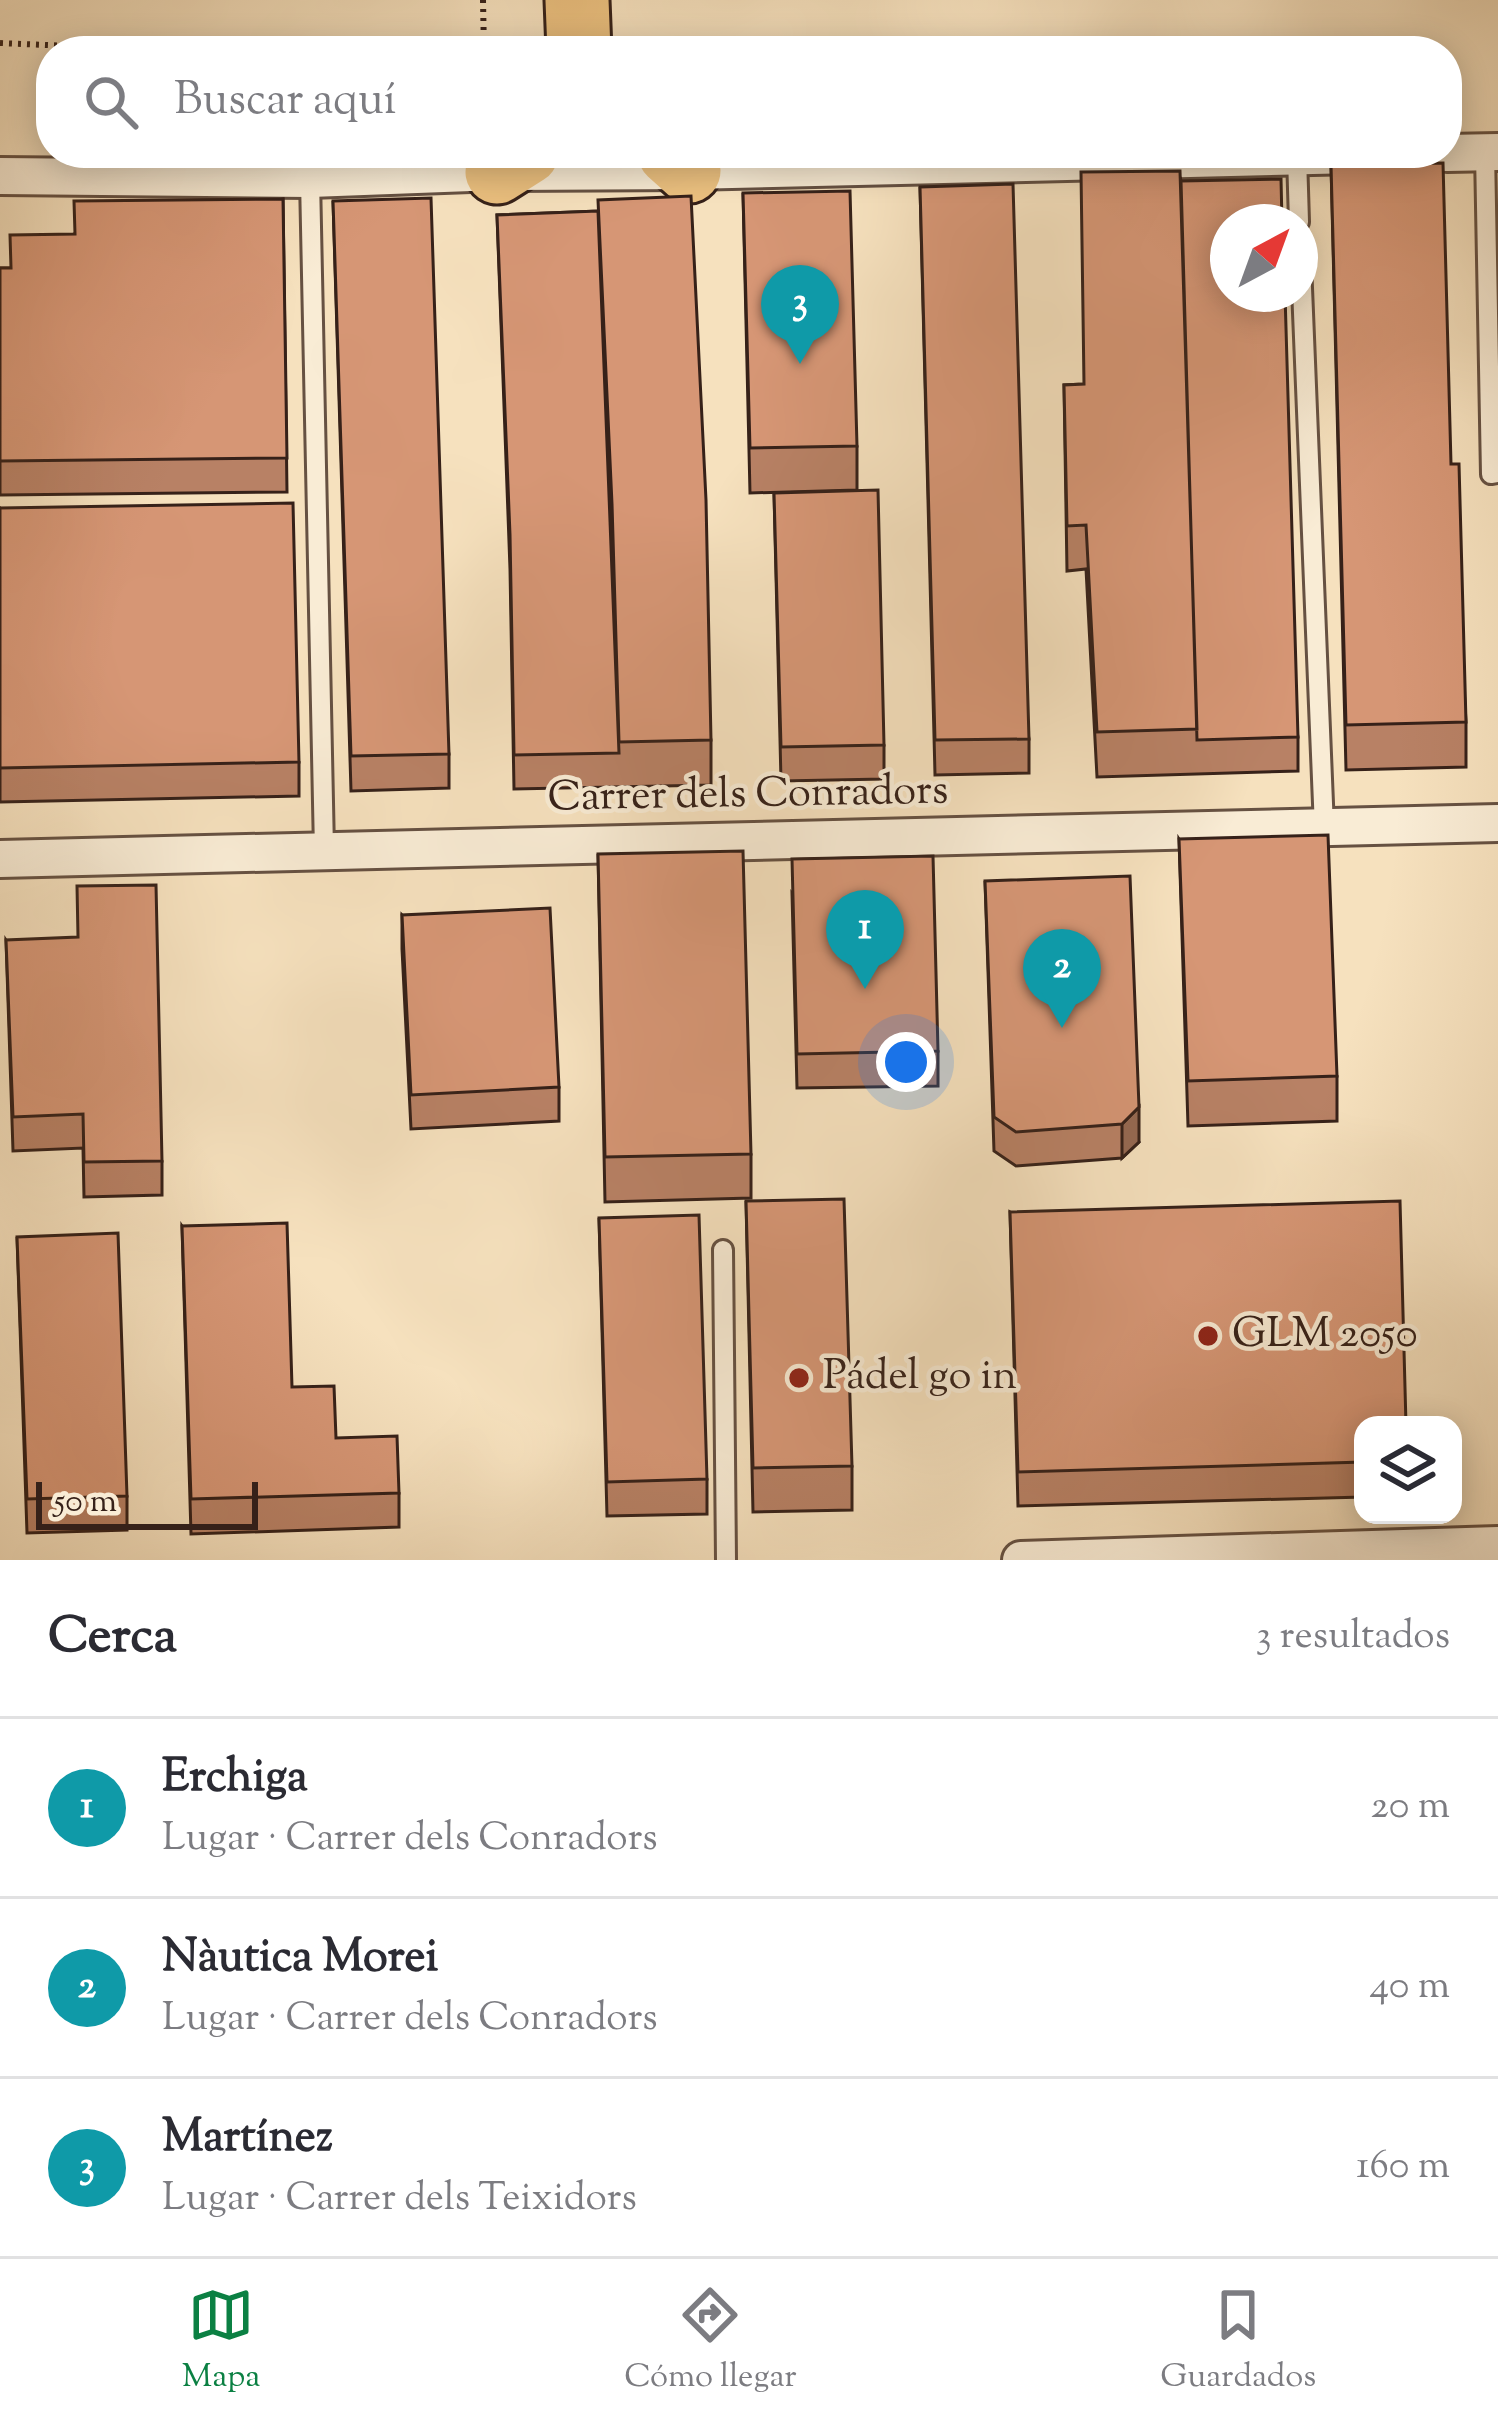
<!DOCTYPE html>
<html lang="es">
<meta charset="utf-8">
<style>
:root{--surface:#fff;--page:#f7f7f7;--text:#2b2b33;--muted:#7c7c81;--line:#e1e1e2;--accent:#0b8043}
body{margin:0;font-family:"Sorts Mill Goudy",serif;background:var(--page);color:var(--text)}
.controls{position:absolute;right:36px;bottom:36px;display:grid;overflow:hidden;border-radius:24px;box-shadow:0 6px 30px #0003}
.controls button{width:108px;height:108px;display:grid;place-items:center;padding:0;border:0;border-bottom:3px solid var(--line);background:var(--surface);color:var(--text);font:60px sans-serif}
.compass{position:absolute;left:1210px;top:204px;width:108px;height:108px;border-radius:50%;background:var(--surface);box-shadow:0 6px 30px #0003;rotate:41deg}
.scale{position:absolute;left:36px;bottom:30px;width:222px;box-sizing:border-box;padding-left:12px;border:6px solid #362119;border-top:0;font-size:33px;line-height:42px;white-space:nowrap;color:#362119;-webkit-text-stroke:9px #f9ecd5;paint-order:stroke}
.you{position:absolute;left:906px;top:1062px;width:42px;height:42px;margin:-30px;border:9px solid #fff;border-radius:50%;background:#1a73e8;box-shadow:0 0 0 18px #1a73e833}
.badge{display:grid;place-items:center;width:78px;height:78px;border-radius:50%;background:var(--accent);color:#fff;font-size:39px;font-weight:700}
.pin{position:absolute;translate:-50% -99px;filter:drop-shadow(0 3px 6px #0008)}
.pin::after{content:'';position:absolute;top:63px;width:42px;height:36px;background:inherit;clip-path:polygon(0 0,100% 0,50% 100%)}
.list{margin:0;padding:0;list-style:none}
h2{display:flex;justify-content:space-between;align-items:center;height:156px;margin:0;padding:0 48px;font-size:51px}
h2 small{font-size:39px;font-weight:400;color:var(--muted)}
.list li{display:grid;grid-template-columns:78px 1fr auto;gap:36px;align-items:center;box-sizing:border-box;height:180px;padding:0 48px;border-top:3px solid var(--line)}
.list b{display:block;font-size:45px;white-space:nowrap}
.list p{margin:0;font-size:39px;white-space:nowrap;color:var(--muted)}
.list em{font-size:39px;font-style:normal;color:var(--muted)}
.icon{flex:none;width:66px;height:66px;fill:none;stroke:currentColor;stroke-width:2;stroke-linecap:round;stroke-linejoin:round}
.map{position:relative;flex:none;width:1498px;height:1560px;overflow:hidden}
.search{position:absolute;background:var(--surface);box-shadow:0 6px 30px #0003;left:36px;right:36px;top:36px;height:132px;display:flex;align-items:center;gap:30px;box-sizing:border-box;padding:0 42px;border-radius:48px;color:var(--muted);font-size:45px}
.sheet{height:696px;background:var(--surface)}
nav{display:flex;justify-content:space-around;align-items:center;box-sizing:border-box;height:168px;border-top:3px solid var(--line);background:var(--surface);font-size:33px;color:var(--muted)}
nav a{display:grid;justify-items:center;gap:6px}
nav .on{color:var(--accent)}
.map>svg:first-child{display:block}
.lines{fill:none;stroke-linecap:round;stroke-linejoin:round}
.service-casing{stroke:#665142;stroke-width:24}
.minor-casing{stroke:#665142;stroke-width:42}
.motorway-casing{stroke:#362119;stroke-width:69}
.path{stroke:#362119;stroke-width:6;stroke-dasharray:3 6;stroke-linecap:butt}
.service{stroke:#f9ecd5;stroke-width:18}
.minor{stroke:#f9ecd5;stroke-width:36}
.motorway{stroke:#ebc07f;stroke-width:63}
.wall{fill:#b88165;stroke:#362119;stroke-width:3;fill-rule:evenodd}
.shaded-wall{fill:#966952;stroke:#362119;stroke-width:3}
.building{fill:#d69675;stroke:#362119;stroke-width:3}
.poi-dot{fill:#8f2418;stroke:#f9ecd5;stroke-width:4.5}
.labels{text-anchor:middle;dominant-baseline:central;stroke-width:9;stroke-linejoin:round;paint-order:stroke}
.street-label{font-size:42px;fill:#362119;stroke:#f9ecd5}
.poi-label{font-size:42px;fill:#362119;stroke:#f9ecd5;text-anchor:start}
</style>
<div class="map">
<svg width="1498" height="1560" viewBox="0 0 1498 1560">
<rect width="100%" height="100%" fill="#f6e1be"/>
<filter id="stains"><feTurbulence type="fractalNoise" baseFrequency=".00167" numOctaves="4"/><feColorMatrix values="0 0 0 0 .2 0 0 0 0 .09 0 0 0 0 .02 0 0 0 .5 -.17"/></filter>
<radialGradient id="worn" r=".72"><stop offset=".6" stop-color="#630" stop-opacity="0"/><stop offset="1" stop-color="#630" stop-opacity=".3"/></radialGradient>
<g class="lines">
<g class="service-casing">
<path id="service" d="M 1485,152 L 1491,474 L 1498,473
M 1297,156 L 1299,222
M 310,179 L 324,850
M 1300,239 L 1324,828
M 723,1250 L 726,1560"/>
</g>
<g class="minor-casing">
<path id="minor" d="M 1447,153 L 1498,152
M 0,176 L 310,179 L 497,172 L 689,171 L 1442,153
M 0,859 L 1498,823
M 1021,1560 L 1498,1545"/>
</g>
<g class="motorway-casing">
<path id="motorway" d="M 577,0 L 579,51
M 669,153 L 689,171
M 497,172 L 527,153"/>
</g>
<path class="path" d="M 483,0 L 484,51
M 0,43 L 189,51"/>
<use href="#service" class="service"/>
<use href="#minor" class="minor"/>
<use href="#motorway" class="motorway"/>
</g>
<path class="wall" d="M 1331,165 L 1451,464 L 1466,722 L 1466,767 L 1346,770 Z
M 1181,181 L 1298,737 L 1298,771 L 1097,777 L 1086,569 L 1067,571 L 1064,385 L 1084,384 Z
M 920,187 L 1029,739 L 1029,773 L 935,775 Z
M 743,193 L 857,446 L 857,490 L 750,493 Z
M 283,199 L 287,492 L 0,495 L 0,268 L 10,268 L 74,234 Z
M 333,201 L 449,754 L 449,788 L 351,791 Z
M 598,211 L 711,740 L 711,785 L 514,789 L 510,569 L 497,215 ZM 606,419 L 612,549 L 615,650 Z
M 774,493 L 884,745 L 884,779 L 781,781 Z
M 0,508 L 299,762 L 299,796 L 0,802 Z
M 1179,839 L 1337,1076 L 1337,1121 L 1188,1126 Z
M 598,854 L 751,1154 L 751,1198 L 605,1202 Z
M 985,881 L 1139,1142 L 1122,1158 L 1016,1166 L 994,1151 Z
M 792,893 L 938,1051 L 938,1086 L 797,1088 Z
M 402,915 L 559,1087 L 559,1121 L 411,1129 L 402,949 Z
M 6,940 L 162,1161 L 162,1195 L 84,1197 L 83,1148 L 13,1151 Z
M 746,1201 L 852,1466 L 852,1510 L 753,1512 Z
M 1010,1212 L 1363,1425 L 1363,1497 L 1018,1506 Z
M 599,1218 L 707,1479 L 707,1514 L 607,1516 Z
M 182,1226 L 292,1387 L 336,1438 L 399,1493 L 399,1527 L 191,1534 Z
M 17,1237 L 127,1496 L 127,1530 L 27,1533 Z"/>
<path class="shaded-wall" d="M 1139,1107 L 1139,1142 L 1122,1158 L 1122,1124 Z"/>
<path class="building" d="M 1443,163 L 1451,464 L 1459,464 L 1466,722 L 1346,725 L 1331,165 Z
M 1180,171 L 1197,729 L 1097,732 L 1086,525 L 1067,526 L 1064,385 L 1084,384 L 1081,172 Z
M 1281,179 L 1282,222 L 1228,222 L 1228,294 L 1285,294 L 1298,737 L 1197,740 L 1181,181 Z
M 1013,184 L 1029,739 L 935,740 L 920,187 Z
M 850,191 L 857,446 L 750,448 L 743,193 Z
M 691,196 L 706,500 L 711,740 L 619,742 L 612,504 L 598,200 Z
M 431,198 L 449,754 L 351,756 L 333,201 Z
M 283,199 L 287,458 L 0,461 L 0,268 L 11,268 L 10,235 L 75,234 L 74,201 Z
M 598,211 L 619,753 L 514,755 L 510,535 L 497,215 Z
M 878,490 L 884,745 L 781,747 L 774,493 Z
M 293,503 L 299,762 L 0,768 L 0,508 Z
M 1328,835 L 1337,1076 L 1188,1081 L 1179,839 Z
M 743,851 L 751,1154 L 605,1157 L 598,854 Z
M 933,856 L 938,1051 L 797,1054 L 792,859 Z
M 1130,876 L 1139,1107 L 1122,1124 L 1016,1132 L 994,1117 L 985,881 Z
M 156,885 L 162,1161 L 84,1162 L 83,1114 L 13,1117 L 6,940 L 78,937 L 77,886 Z
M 550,908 L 559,1087 L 411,1095 L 402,915 Z
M 844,1199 L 852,1466 L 753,1468 L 746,1201 Z
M 1400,1201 L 1406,1425 L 1363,1425 L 1363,1462 L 1018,1472 L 1010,1212 Z
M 699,1215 L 707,1479 L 607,1482 L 599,1218 Z
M 287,1223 L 292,1387 L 334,1386 L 336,1438 L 397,1436 L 399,1493 L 191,1499 L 182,1226 Z
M 118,1233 L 127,1496 L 27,1499 L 17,1237 Z"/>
<g class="poi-dot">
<circle cx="1208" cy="1336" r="12"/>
<circle cx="799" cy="1378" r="12"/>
</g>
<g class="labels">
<g class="street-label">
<text transform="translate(748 796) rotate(-1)">Carrer dels Conradors</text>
</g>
<g class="poi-label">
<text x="1232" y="1336">GLM 2050</text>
<text x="823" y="1378">Pádel go in</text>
</g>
</g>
<rect width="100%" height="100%" filter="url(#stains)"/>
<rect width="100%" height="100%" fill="url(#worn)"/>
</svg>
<div class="controls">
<button><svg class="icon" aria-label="layers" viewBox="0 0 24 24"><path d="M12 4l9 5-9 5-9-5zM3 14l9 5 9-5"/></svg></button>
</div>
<svg class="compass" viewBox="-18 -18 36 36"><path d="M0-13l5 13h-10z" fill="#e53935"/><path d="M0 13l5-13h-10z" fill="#7c7c81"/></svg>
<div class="scale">50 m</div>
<div class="you"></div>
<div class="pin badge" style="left:865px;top:989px;background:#0f9aa8">1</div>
<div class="pin badge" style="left:1062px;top:1028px;background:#0f9aa8">2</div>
<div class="pin badge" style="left:800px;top:364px;background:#0f9aa8">3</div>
<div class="search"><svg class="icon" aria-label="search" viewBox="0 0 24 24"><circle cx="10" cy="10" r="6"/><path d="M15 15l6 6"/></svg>Buscar aquí</div>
</div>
<section class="sheet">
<h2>Cerca<small>3 resultados</small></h2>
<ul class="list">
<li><span class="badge" style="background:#0f9aa8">1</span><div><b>Erchiga</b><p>Lugar · Carrer dels Conradors</p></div><em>20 m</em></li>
<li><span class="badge" style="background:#0f9aa8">2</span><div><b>Nàutica Morei</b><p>Lugar · Carrer dels Conradors</p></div><em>40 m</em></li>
<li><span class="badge" style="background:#0f9aa8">3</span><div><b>Martínez</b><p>Lugar · Carrer dels Teixidors</p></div><em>160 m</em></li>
</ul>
</section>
<nav>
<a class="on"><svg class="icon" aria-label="map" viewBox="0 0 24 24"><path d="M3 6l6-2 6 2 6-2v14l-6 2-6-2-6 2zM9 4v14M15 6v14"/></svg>Mapa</a>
<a><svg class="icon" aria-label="directions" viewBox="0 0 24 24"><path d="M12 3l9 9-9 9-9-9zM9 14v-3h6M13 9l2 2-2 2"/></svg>Cómo llegar</a>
<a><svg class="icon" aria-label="saved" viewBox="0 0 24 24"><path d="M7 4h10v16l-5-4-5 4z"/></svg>Guardados</a>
</nav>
